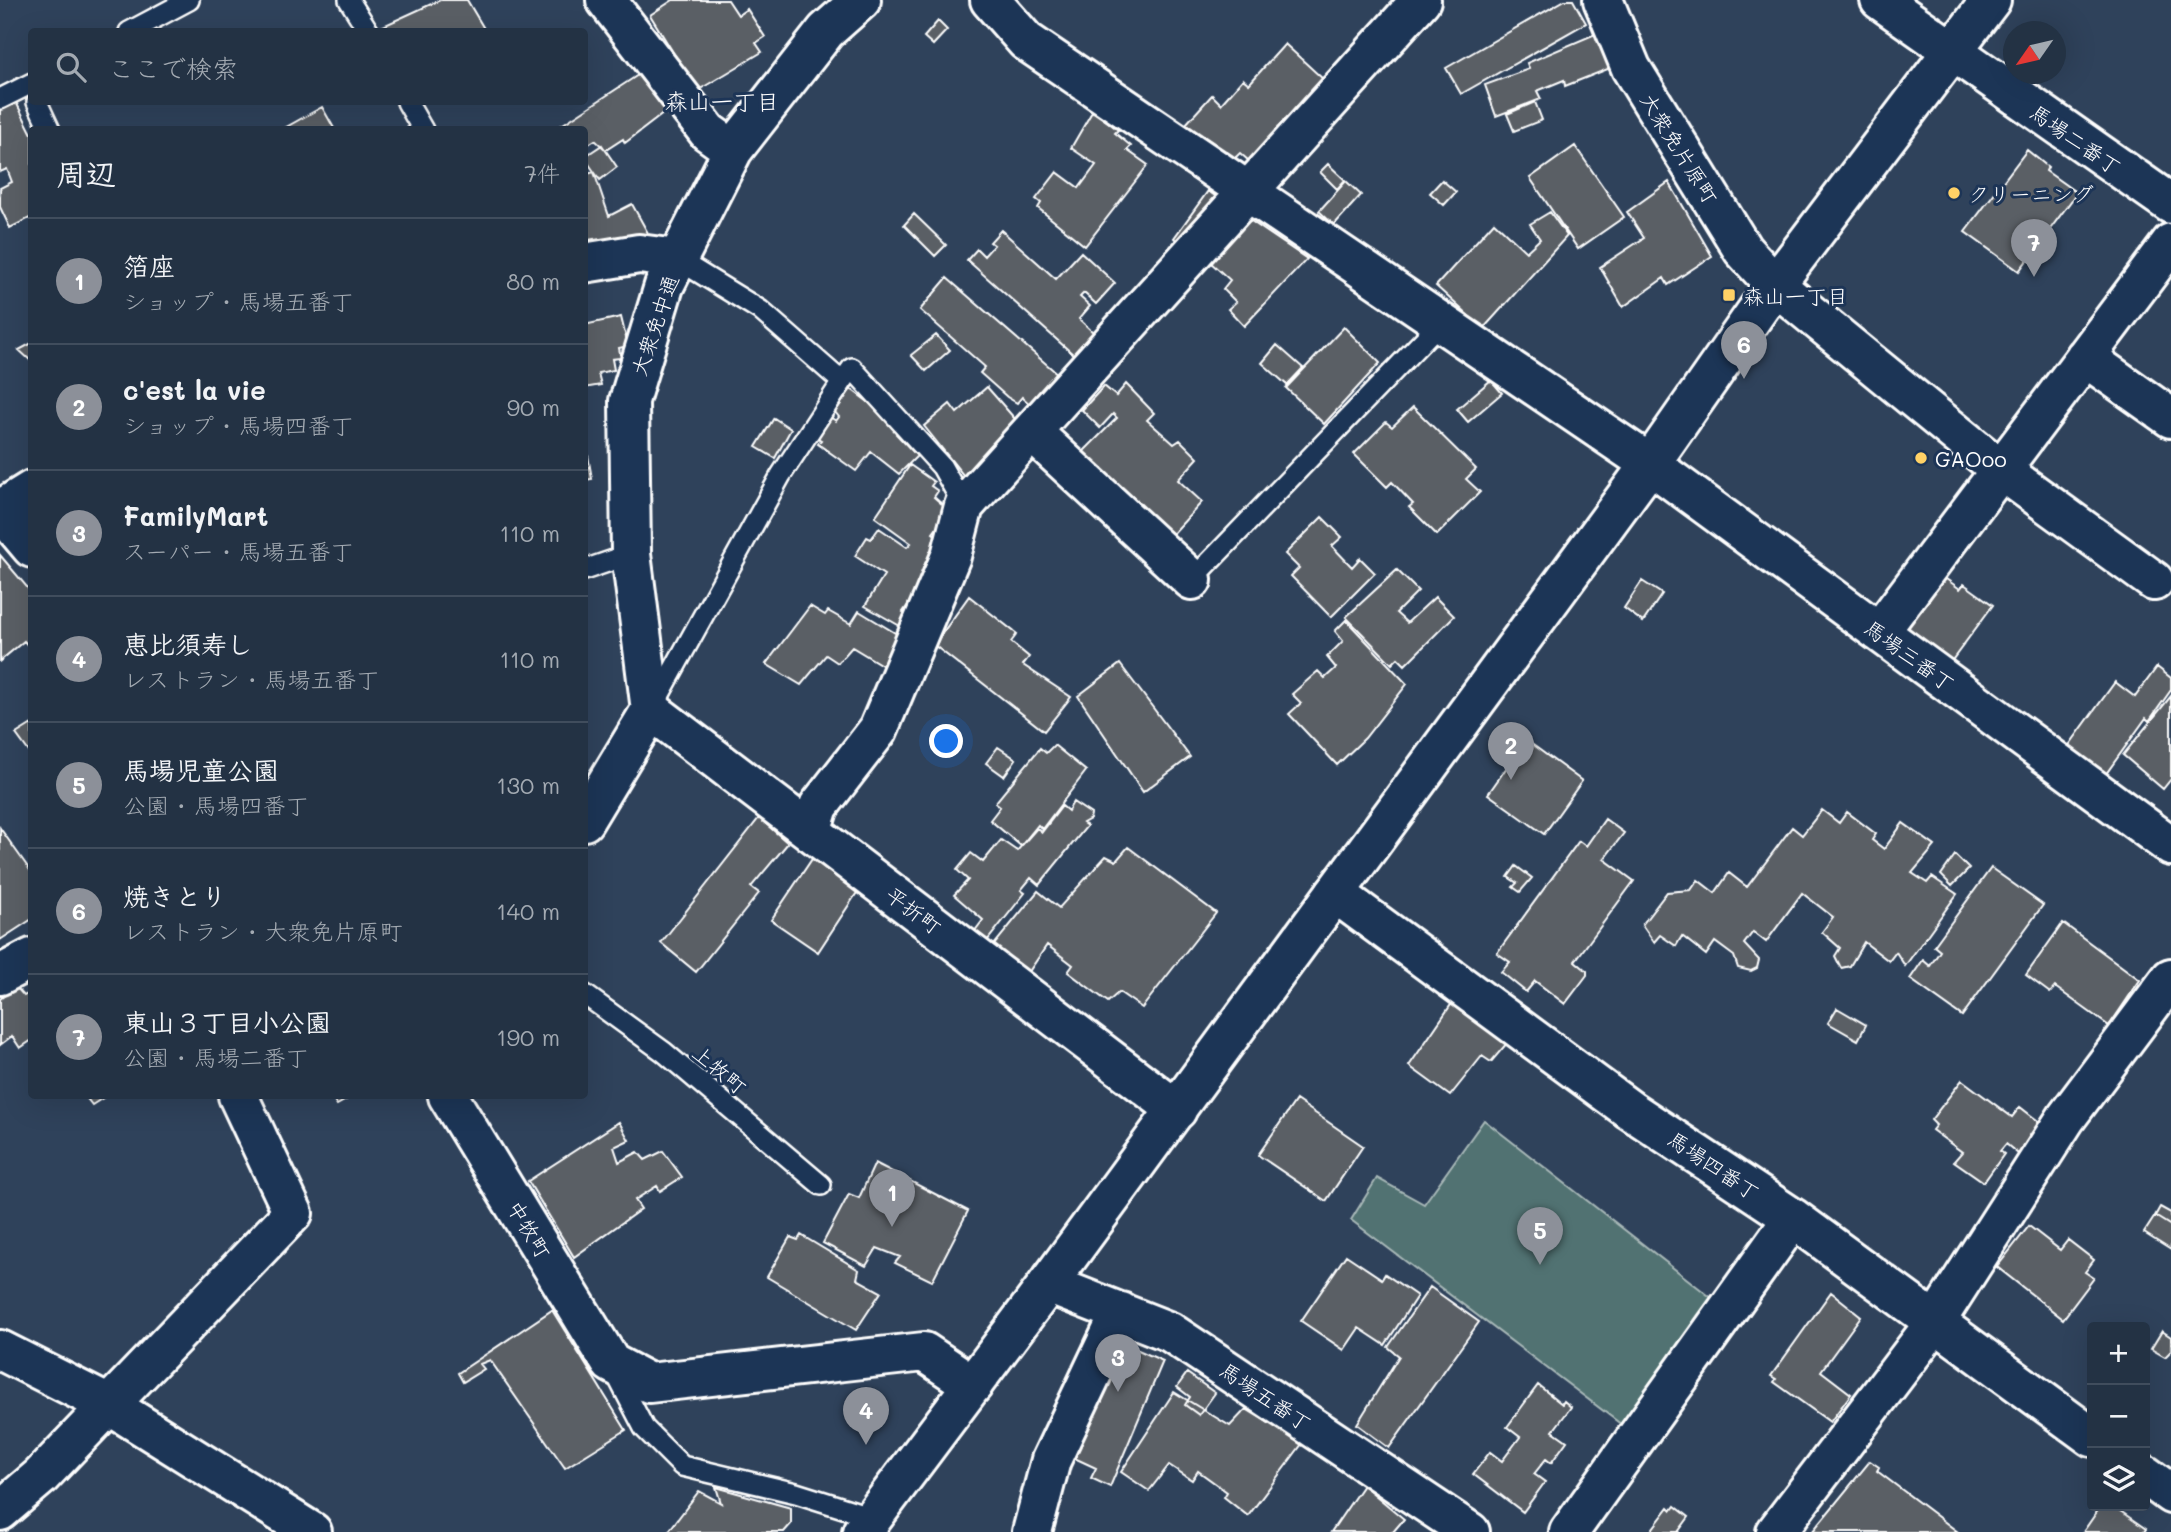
<!DOCTYPE html>
<html lang="ja">
<meta charset="utf-8">
<style>
:root{--surface:#233244;--page:#2f3e4f;--text:#f1f3f6;--muted:#a3aab2;--line:#404d5d;--accent:#8c9099}
body{margin:0;font-family:Mali,"Klee One",sans-serif;background:var(--page);color:var(--text)}
.controls{position:absolute;right:21px;bottom:21px;display:grid;overflow:hidden;border-radius:7px;box-shadow:0 7px 28px #0002}
.controls button{width:63px;height:63px;display:grid;place-items:center;padding:0;border:0;border-bottom:2px solid var(--line);background:var(--surface);color:var(--text);font:35px sans-serif}
.compass{position:absolute;left:2003px;top:21px;width:63px;height:63px;border-radius:50%;background:var(--surface);box-shadow:0 7px 28px #0002;rotate:236deg}
.you{position:absolute;left:947px;top:742px;width:24px;height:24px;margin:-18px;border:5px solid #fff;border-radius:50%;background:#1a73e8;box-shadow:0 0 0 10px #1a73e833}
.badge{display:grid;place-items:center;width:46px;height:46px;border-radius:50%;background:var(--accent);color:#fff;font-size:23px;font-weight:700}
.pin{position:absolute;translate:-50% -58px;filter:drop-shadow(0 2px 4px #0008)}
.pin::after{content:'';position:absolute;top:37px;width:24px;height:21px;background:inherit;clip-path:polygon(0 0,100% 0,50% 100%)}
.list{margin:0;padding:0;list-style:none}
h2{display:flex;justify-content:space-between;align-items:center;height:91px;margin:0;padding:0 28px;font-size:30px}
h2 small{font-size:23px;font-weight:400;color:var(--muted)}
.list li{display:grid;grid-template-columns:46px 1fr auto;gap:21px;align-items:center;box-sizing:border-box;height:126px;padding:0 28px;border-top:2px solid var(--line)}
.list b{display:block;font-size:26px;white-space:nowrap}
.list p{margin:0;font-size:23px;white-space:nowrap;color:var(--muted)}
.list em{font-size:23px;font-style:normal;color:var(--muted)}
.icon{flex:none;width:38px;height:38px;fill:none;stroke:currentColor;stroke-width:2;stroke-linecap:round;stroke-linejoin:round}
.map{position:relative;flex:none;width:2171px;height:1532px;overflow:hidden}
.search{position:absolute;background:var(--surface);box-shadow:0 7px 28px #0002;left:28px;top:28px;width:560px;height:77px;display:flex;align-items:center;gap:18px;box-sizing:border-box;padding:0 24px;border-radius:7px;color:var(--muted);font-size:26px}
.panel{position:absolute;background:var(--surface);box-shadow:0 7px 28px #0002;left:28px;top:126px;width:560px;height:973px;border-radius:7px}
.map>svg:first-child{display:block}
.green{fill:#517272;stroke:#a8b8b8;stroke-width:2}
.building{fill:#5a5f65;stroke:#fff;stroke-width:2}
.lines{fill:none;stroke-linecap:round;stroke-linejoin:round}
.lane-casing{stroke:#fff;stroke-width:24}
.street-casing{stroke:#fff;stroke-width:44}
.secondary-casing{stroke:#fff;stroke-width:44}
.lane{stroke:#1d3557;stroke-width:19}
.street{stroke:#1d3557;stroke-width:38}
.secondary{stroke:#1d3557;stroke-width:38}
.poi-dot{fill:#ffd166;stroke:#1d3557;stroke-width:2.5}
.labels{text-anchor:middle;dominant-baseline:central;stroke-width:6;stroke-linejoin:round;paint-order:stroke}
.street-label{font-size:21px;fill:#fff;stroke:#1d3557}
.poi-label{font-size:21px;fill:#fff;stroke:#1d3557;text-anchor:start}
.neighbourhood-label{font-size:23px;fill:#fff;stroke:#1d3557}
</style>
<div class="map">
<svg width="2171" height="1532" viewBox="0 0 2171 1532">
<rect width="100%" height="100%" fill="#2f425b"/>
<filter id="ink" filterUnits="userSpaceOnUse"><feTurbulence type="fractalNoise" baseFrequency=".0143" numOctaves="2"/><feDisplacementMap in="SourceGraphic" scale="14" xChannelSelector="R" yChannelSelector="G"/><feConvolveMatrix kernelMatrix="1 2 1 2 8 2 1 2 1" color-interpolation-filters="sRGB"/></filter>
<g filter="url(#ink)">
<path class="green" d="M 1484,1120 L 1727,1310 L 1638,1437 L 1351,1220 L 1377,1178 L 1424,1204 Z"/>
<path class="building" d="M 440,0 L 467,0 L 486,32 L 383,32 L 381,27 Z
M 673,0 L 728,0 L 738,15 L 747,9 L 765,37 L 756,43 L 762,52 L 697,91 L 650,15 Z
M 1565,0 L 1573,0 L 1586,23 L 1461,94 L 1446,68 Z
M 938,21 L 947,30 L 933,45 L 924,37 Z
M 1600,32 L 1613,67 L 1565,86 L 1564,80 L 1537,91 L 1541,99 L 1496,116 L 1485,85 L 1529,69 L 1527,63 Z
M 1285,44 L 1323,79 L 1258,155 L 1256,153 L 1249,161 L 1240,153 L 1235,158 L 1200,134 L 1197,137 L 1185,125 L 1212,95 L 1221,104 L 1243,79 L 1249,84 Z
M 641,73 L 668,110 L 625,143 L 623,139 L 606,150 L 595,140 L 584,147 L 584,130 L 554,130 Z
M 16,102 L 32,134 L 32,217 L 10,228 L 0,207 L 0,188 L 12,182 L 7,169 L 0,172 L 0,110 Z
M 1535,102 L 1542,120 L 1514,131 L 1507,114 Z
M 322,107 L 335,130 L 281,130 Z
M 1093,110 L 1118,130 L 1115,133 L 1131,146 L 1127,150 L 1148,165 L 1085,246 L 1038,208 L 1041,203 L 1036,199 L 1057,172 L 1079,188 L 1096,165 L 1071,148 Z
M 602,145 L 617,167 L 600,180 L 584,157 Z
M 1575,146 L 1624,217 L 1578,249 L 1530,178 Z
M 2027,150 L 2048,167 L 2046,171 L 2077,193 L 2019,271 L 1965,232 Z
M 1328,164 L 1345,180 L 1337,189 L 1320,172 Z
M 594,172 L 609,216 L 632,204 L 649,235 L 610,247 L 598,248 L 594,239 L 584,241 L 584,175 Z
M 1442,180 L 1456,192 L 1444,205 L 1430,193 Z
M 1346,181 L 1361,195 L 1334,225 L 1319,211 Z
M 1669,182 L 1712,256 L 1668,285 L 1664,278 L 1623,307 L 1600,267 L 1644,238 L 1627,212 Z
M 1208,191 L 1218,198 L 1179,243 L 1174,238 Z
M 1550,212 L 1567,236 L 1483,329 L 1436,286 L 1494,222 L 1526,252 L 1540,239 L 1530,224 Z
M 914,214 L 946,245 L 935,256 L 904,225 Z
M 1248,219 L 1307,259 L 1244,326 L 1228,309 L 1236,302 L 1223,289 L 1230,280 L 1210,262 Z
M 1001,230 L 1056,279 L 1081,252 L 1115,283 L 1096,304 L 1084,293 L 1080,297 L 1090,306 L 1079,319 L 1094,333 L 1074,355 L 967,260 L 977,249 L 984,256 L 994,245 L 990,242 Z
M 947,278 L 1059,375 L 1032,406 L 1022,397 L 1017,403 L 1007,397 L 980,373 L 985,367 L 920,310 Z
M 621,317 L 628,346 L 619,348 L 621,358 L 612,359 L 614,370 L 598,373 L 601,385 L 584,388 L 584,325 Z
M 1344,327 L 1380,363 L 1324,424 L 1286,388 Z
M 936,335 L 950,350 L 926,371 L 911,355 Z
M 32,343 L 32,362 L 19,350 Z
M 1277,345 L 1303,368 L 1287,385 L 1262,363 Z
M 1491,380 L 1502,393 L 1468,422 L 1457,409 Z
M 1126,384 L 1154,413 L 1147,420 L 1174,444 L 1180,440 L 1198,458 L 1178,480 L 1202,502 L 1169,538 L 1082,453 L 1117,418 L 1113,414 L 1100,428 L 1082,410 L 1104,386 L 1116,396 Z
M 987,387 L 1022,427 L 964,476 L 924,426 L 950,404 L 957,413 Z
M 851,389 L 884,414 L 898,431 L 896,434 L 917,456 L 899,474 L 871,452 L 856,471 L 818,444 L 821,440 L 816,437 L 830,417 L 836,421 L 839,417 L 835,412 Z
M 1413,407 L 1476,469 L 1466,479 L 1480,492 L 1437,535 L 1409,507 L 1413,504 L 1392,482 L 1387,487 L 1354,454 L 1386,422 L 1392,427 Z
M 774,418 L 791,429 L 775,458 L 756,447 Z
M 584,432 L 592,479 L 584,480 Z
M 910,465 L 934,482 L 931,486 L 938,491 L 934,497 L 943,505 L 945,517 L 933,533 L 938,537 L 923,568 L 920,588 L 903,612 L 908,615 L 900,626 L 865,606 L 884,575 L 855,556 L 867,537 L 871,539 L 879,528 L 907,547 L 911,543 L 875,517 Z
M 1322,517 L 1342,537 L 1332,546 L 1352,567 L 1360,558 L 1375,573 L 1331,617 L 1291,576 L 1299,568 L 1285,554 Z
M 0,555 L 32,593 L 32,650 L 24,641 L 0,661 Z
M 1397,570 L 1418,591 L 1396,613 L 1407,623 L 1435,597 L 1454,616 L 1405,665 L 1398,658 L 1392,664 L 1346,617 Z
M 1939,574 L 1960,589 L 1964,584 L 1993,605 L 1950,663 L 1900,625 Z
M 1642,581 L 1662,594 L 1643,622 L 1624,608 Z
M 969,596 L 1017,634 L 1011,642 L 1029,657 L 1023,665 L 1071,697 L 1044,731 L 934,645 Z
M 810,606 L 825,615 L 828,611 L 851,624 L 859,611 L 900,636 L 887,668 L 852,647 L 838,663 L 826,655 L 801,685 L 766,664 Z
M 1346,620 L 1407,684 L 1365,738 L 1337,765 L 1289,714 L 1301,703 L 1292,694 L 1318,671 L 1325,678 L 1336,668 L 1327,657 L 1343,641 L 1335,631 Z
M 1346,620 L 1407,684 L 1365,738 L 1337,765 L 1289,714 L 1301,703 L 1292,694 L 1318,671 L 1325,678 L 1336,668 L 1327,657 L 1343,641 L 1335,631 Z
M 1120,664 L 1190,757 L 1143,792 L 1078,696 Z
M 2157,667 L 2171,678 L 2171,690 L 2149,721 L 2146,718 L 2103,778 L 2065,751 L 2115,682 L 2135,697 Z
M 2171,696 L 2171,779 L 2163,789 L 2123,755 Z
M 32,724 L 32,756 L 16,734 Z
M 1526,740 L 1582,781 L 1544,834 L 1488,794 Z
M 1054,745 L 1086,771 L 1042,829 L 1038,825 L 1021,846 L 990,820 L 1000,807 L 995,803 L 1040,748 L 1046,753 Z
M 998,747 L 1016,759 L 1004,776 L 986,763 Z
M 1073,802 L 1091,814 L 1090,819 L 1083,823 L 1087,826 L 1039,885 L 1031,878 L 1021,890 L 1025,893 L 983,946 L 971,936 L 983,920 L 954,895 L 968,880 L 957,870 L 971,853 L 983,862 L 1001,840 L 1017,851 L 1037,828 L 1042,832 L 1062,806 L 1068,811 Z
M 1822,810 L 1839,823 L 1847,812 L 1876,834 L 1872,840 L 1884,849 L 1903,823 L 1935,846 L 1912,873 L 1927,883 L 1932,877 L 1957,894 L 1905,966 L 1896,952 L 1889,961 L 1864,942 L 1850,966 L 1841,968 L 1835,956 L 1840,948 L 1822,932 L 1833,917 L 1802,893 L 1766,942 L 1753,932 L 1744,944 L 1759,960 L 1757,968 L 1751,971 L 1738,968 L 1734,956 L 1715,942 L 1706,955 L 1682,936 L 1676,946 L 1660,935 L 1654,942 L 1642,925 L 1667,892 L 1691,890 L 1698,880 L 1715,893 L 1729,873 L 1747,887 L 1792,827 L 1802,835 Z
M 759,818 L 788,843 L 751,887 L 759,893 L 696,972 L 661,943 Z
M 1605,819 L 1624,833 L 1604,859 L 1634,881 L 1575,961 L 1587,971 L 1587,975 L 1565,1004 L 1535,981 L 1526,992 L 1501,972 L 1510,962 L 1497,953 L 1579,841 L 1586,846 Z
M 0,828 L 32,873 L 32,919 L 0,940 Z
M 1128,847 L 1216,913 L 1142,1008 L 1119,992 L 1108,1002 L 1068,972 L 1073,965 L 1047,945 L 1024,979 L 989,951 L 1038,891 L 1059,908 L 1106,856 L 1116,861 Z
M 1955,855 L 1969,869 L 1952,886 L 1941,875 Z
M 814,856 L 860,888 L 818,952 L 771,920 Z
M 1516,866 L 1532,878 L 1520,892 L 1513,887 L 1517,883 L 1508,877 Z
M 1991,868 L 2043,905 L 1962,1016 L 1910,979 L 1923,960 L 1930,966 L 1940,951 L 1934,946 Z
M 2063,923 L 2140,980 L 2109,1026 L 2055,987 L 2050,993 L 2026,975 Z
M 16,987 L 24,996 L 32,991 L 32,1040 L 20,1048 L 12,1036 L 0,1045 L 0,999 Z
M 1459,993 L 1514,1035 L 1491,1062 L 1482,1056 L 1450,1096 L 1409,1066 Z
M 1837,1008 L 1866,1025 L 1858,1040 L 1828,1023 Z
M 1962,1080 L 2012,1117 L 2020,1107 L 2046,1127 L 2023,1158 L 2006,1144 L 2000,1151 L 2004,1154 L 1984,1182 L 1954,1161 L 1962,1152 L 1932,1130 L 1936,1125 L 1931,1120 Z
M 85,1096 L 106,1096 L 92,1105 Z
M 331,1096 L 353,1096 L 337,1105 Z
M 1296,1100 L 1363,1146 L 1326,1201 L 1258,1155 Z
M 619,1122 L 629,1140 L 614,1147 L 619,1162 L 638,1152 L 645,1160 L 663,1151 L 682,1177 L 660,1191 L 657,1186 L 635,1200 L 641,1209 L 574,1257 L 528,1181 Z
M 875,1163 L 968,1211 L 932,1281 L 895,1263 L 900,1257 L 877,1248 L 866,1266 L 823,1243 L 849,1194 L 859,1198 Z
M 2160,1207 L 2171,1213 L 2171,1226 L 2155,1216 Z
M 2155,1216 L 2171,1226 L 2171,1250 L 2144,1233 Z
M 2029,1226 L 2060,1250 L 2068,1240 L 2094,1260 L 2085,1272 L 2094,1278 L 2063,1319 L 1997,1267 Z
M 801,1235 L 859,1270 L 857,1279 L 881,1292 L 856,1330 L 767,1277 L 790,1237 L 798,1240 Z
M 1346,1255 L 1382,1279 L 1385,1274 L 1417,1296 L 1385,1345 L 1359,1328 L 1344,1350 L 1301,1321 Z
M 1430,1287 L 1479,1322 L 1389,1448 L 1357,1424 L 1399,1356 L 1388,1347 Z
M 1831,1292 L 1861,1316 L 1821,1371 L 1851,1394 L 1830,1422 L 1774,1382 L 1776,1379 L 1771,1376 Z
M 552,1310 L 626,1430 L 565,1468 L 490,1360 L 480,1364 L 484,1369 L 463,1382 L 458,1373 Z
M 2162,1331 L 2171,1337 L 2171,1351 L 2165,1357 L 2151,1349 Z
M 1118,1341 L 1163,1361 L 1110,1487 L 1091,1478 L 1096,1468 L 1070,1456 Z
M 1187,1373 L 1215,1393 L 1199,1415 L 1185,1405 L 1190,1397 L 1177,1387 Z
M 1538,1385 L 1562,1404 L 1564,1401 L 1571,1407 L 1553,1431 L 1567,1441 L 1551,1463 L 1546,1459 L 1534,1474 L 1545,1482 L 1523,1512 L 1473,1474 L 1490,1452 L 1502,1461 L 1520,1437 L 1507,1427 Z
M 1174,1392 L 1230,1426 L 1246,1409 L 1272,1425 L 1277,1418 L 1305,1440 L 1248,1516 L 1224,1497 L 1227,1492 L 1198,1471 L 1192,1480 L 1169,1465 L 1149,1491 L 1121,1472 Z
M 1870,1461 L 1879,1467 L 1877,1471 L 1958,1532 L 1812,1532 Z
M 1363,1485 L 1404,1519 L 1393,1532 L 1331,1532 Z
M 716,1487 L 791,1508 L 791,1524 L 784,1532 L 668,1532 L 699,1491 L 721,1503 Z
M 1675,1506 L 1689,1517 L 1678,1532 L 1650,1532 L 1669,1507 L 1672,1510 Z
M 2101,1506 L 2113,1506 L 2146,1529 L 2144,1532 L 2083,1532 Z"/>
<g class="lines">
<g class="lane-casing">
<path id="lane" d="M 349,0 L 369,32
M 129,32 L 189,0
M 0,99 L 32,83
M 37,102 L 50,130
M 407,102 L 423,130
M 677,259 L 760,310 L 842,382 L 852,368 L 942,467 L 964,506
M 584,570 L 631,554
M 1192,580 L 1439,324
M 655,703 L 781,475 L 842,382
M 584,994 L 664,1052 L 821,1185
M 614,1370 L 644,1428 L 682,1466 L 796,1493 L 872,1517"/>
</g>
<g class="street-casing">
<path id="street" d="M 606,0 L 708,132 L 733,150
M 990,0 L 1026,41 L 1650,464 L 2171,846
M 1603,0 L 1631,68 L 1743,250 L 1775,285 L 2001,470 L 2154,581
M 1880,0 L 2171,204
M 584,263 L 639,254 L 677,259
M 2085,357 L 2171,418
M 1032,432 L 1192,580
M 0,510 L 32,548
M 0,510 L 32,490
M 1879,632 L 2171,243
M 651,710 L 631,554 L 629,401 L 664,286 L 733,150 L 826,31 L 861,0
M 651,710 L 1177,1110
M 584,821 L 651,710
M 811,832 L 819,806 L 878,730 L 951,556 L 964,506 L 1421,0
M 1335,893 L 1630,1110 L 1793,1218 L 2092,1437
M 0,975 L 32,958
M 448,1096 L 611,1363 L 649,1383 L 924,1352 L 973,1385
M 1048,1284 L 1170,1332 L 1470,1532
M 2145,1475 L 2171,1494
M 0,1511 L 41,1476 L 293,1213 L 238,1096
M 1032,1532 L 1051,1460 L 1121,1312
M 1569,1532 L 1793,1218
M 1776,1532 L 1934,1324 L 2066,1118 L 2171,978"/>
</g>
<g class="secondary-casing">
<path id="secondary" d="M 0,1350 L 109,1405 L 312,1532
M 862,1532 L 1048,1284 L 1650,464 L 1775,285 L 1991,0"/>
</g>
<use href="#lane" class="lane"/>
<use href="#street" class="street"/>
<use href="#secondary" class="secondary"/>
</g>
</g>
<g class="poi-dot">
<circle cx="1954" cy="193" r="7"/>
<rect x="1722" y="288" width="14" height="14" rx="3.5"/>
<circle cx="1921" cy="458" r="7"/>
</g>
<g class="labels">
<g class="street-label">
<text transform="translate(2076 139) rotate(35)">馬場二番丁</text>
<text transform="translate(1680 148) rotate(58)">大衆免片原町</text>
<text transform="translate(654 325) rotate(-71)">大衆免中通</text>
<text transform="translate(1910 655) rotate(36)">馬場三番丁</text>
<text transform="translate(914 910) rotate(37)">平折町</text>
<text transform="translate(720 1069) rotate(40)">上牧町</text>
<text transform="translate(1714 1165) rotate(34)">馬場四番丁</text>
<text transform="translate(530 1229) rotate(59)">中牧町</text>
<text transform="translate(1266 1396) rotate(34)">馬場五番丁</text>
</g>
<g class="poi-label">
<text x="1968" y="193">クリーニング</text>
<text x="1743" y="295">森山一丁目</text>
<text x="1935" y="458">GAOoo</text>
</g>
<g class="neighbourhood-label">
<text x="722" y="101">森山一丁目</text>
</g>
</g>
</svg>
<div class="controls">
<button>+</button>
<button>−</button>
<button><svg class="icon" aria-label="layers" viewBox="0 0 24 24"><path d="M12 4l9 5-9 5-9-5zM3 14l9 5 9-5"/></svg></button>
</div>
<svg class="compass" viewBox="-18 -18 36 36"><path d="M0-13l5 13h-10z" fill="#e53935"/><path d="M0 13l5-13h-10z" fill="#a3aab2"/></svg>
<div class="you"></div>
<div class="pin badge" style="left:892px;top:1227px">1</div>
<div class="pin badge" style="left:1511px;top:780px">2</div>
<div class="pin badge" style="left:1118px;top:1392px">3</div>
<div class="pin badge" style="left:866px;top:1445px">4</div>
<div class="pin badge" style="left:1540px;top:1265px">5</div>
<div class="pin badge" style="left:1744px;top:379px">6</div>
<div class="pin badge" style="left:2034px;top:277px">7</div>
<div class="search"><svg class="icon" aria-label="search" viewBox="0 0 24 24"><circle cx="10" cy="10" r="6"/><path d="M15 15l6 6"/></svg>ここで検索</div>
<section class="panel">
<h2>周辺<small>7件</small></h2>
<ul class="list">
<li><span class="badge">1</span><div><b>箔座</b><p>ショップ · 馬場五番丁</p></div><em>80 m</em></li>
<li><span class="badge">2</span><div><b>c'est la vie</b><p>ショップ · 馬場四番丁</p></div><em>90 m</em></li>
<li><span class="badge">3</span><div><b>FamilyMart</b><p>スーパー · 馬場五番丁</p></div><em>110 m</em></li>
<li><span class="badge">4</span><div><b>恵比須寿し</b><p>レストラン · 馬場五番丁</p></div><em>110 m</em></li>
<li><span class="badge">5</span><div><b>馬場児童公園</b><p>公園 · 馬場四番丁</p></div><em>130 m</em></li>
<li><span class="badge">6</span><div><b>焼きとり</b><p>レストラン · 大衆免片原町</p></div><em>140 m</em></li>
<li><span class="badge">7</span><div><b>東山３丁目小公園</b><p>公園 · 馬場二番丁</p></div><em>190 m</em></li>
</ul>
</section>
</div>
